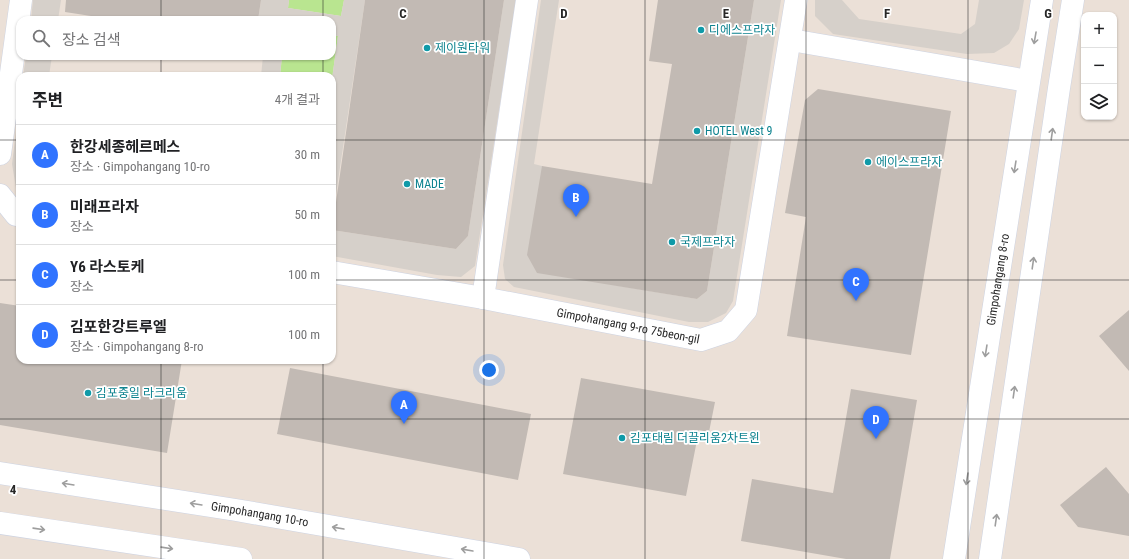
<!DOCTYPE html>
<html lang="ko">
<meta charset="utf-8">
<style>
:root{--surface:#fff;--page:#f6f6f6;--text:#202124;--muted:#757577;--line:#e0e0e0;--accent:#3073ff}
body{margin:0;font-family:"Roboto Condensed","Noto Sans KR",sans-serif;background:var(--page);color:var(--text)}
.controls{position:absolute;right:12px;top:12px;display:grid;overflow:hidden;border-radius:8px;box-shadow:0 1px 3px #0004}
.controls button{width:36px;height:36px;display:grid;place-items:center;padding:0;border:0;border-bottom:1px solid var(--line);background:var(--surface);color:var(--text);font:20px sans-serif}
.you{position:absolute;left:489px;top:370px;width:14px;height:14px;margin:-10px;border:3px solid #fff;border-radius:50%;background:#1a73e8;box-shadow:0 0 0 6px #1a73e833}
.badge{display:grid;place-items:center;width:26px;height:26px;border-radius:50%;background:var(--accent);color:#fff;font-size:13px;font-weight:700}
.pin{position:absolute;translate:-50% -33px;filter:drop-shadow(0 1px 2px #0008)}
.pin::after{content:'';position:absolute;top:21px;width:14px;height:12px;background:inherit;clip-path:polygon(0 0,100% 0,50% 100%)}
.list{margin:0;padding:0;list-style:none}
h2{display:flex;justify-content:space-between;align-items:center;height:52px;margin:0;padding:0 16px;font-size:17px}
h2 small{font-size:13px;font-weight:400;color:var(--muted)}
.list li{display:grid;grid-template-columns:26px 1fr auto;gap:12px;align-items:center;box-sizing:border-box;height:60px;padding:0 16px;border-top:1px solid var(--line)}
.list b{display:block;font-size:15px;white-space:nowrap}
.list p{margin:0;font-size:13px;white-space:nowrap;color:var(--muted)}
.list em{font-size:13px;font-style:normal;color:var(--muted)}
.icon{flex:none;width:22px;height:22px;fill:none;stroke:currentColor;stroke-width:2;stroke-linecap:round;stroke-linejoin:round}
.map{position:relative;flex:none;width:1129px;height:559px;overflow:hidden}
.search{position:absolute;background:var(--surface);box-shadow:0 1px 3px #0004;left:16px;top:16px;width:320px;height:44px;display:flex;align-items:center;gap:10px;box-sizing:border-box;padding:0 14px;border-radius:12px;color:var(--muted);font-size:15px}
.panel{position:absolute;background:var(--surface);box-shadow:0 1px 3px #0004;left:16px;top:72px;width:320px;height:292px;border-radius:12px}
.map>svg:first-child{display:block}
.green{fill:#b9e590}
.plaza{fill:#d6d0ca}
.building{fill:#c2bab4}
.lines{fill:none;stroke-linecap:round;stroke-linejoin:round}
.minor-casing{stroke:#cdd3e2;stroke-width:23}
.minor{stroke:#fff;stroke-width:22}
.oneway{stroke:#9e9e9e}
.grid{fill:none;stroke:#272727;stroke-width:1;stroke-opacity:0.55}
.culture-dot{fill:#0f9aa8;stroke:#fff;stroke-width:1.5}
.labels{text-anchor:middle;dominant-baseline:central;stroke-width:3.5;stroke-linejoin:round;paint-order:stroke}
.culture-label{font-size:12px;fill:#0d838f;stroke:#fff;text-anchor:start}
.street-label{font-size:12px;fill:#272727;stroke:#fff}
.grid-label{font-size:13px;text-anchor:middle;font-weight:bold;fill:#272727;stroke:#fff;stroke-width:3.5;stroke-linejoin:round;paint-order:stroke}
</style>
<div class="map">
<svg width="1129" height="559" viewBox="0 0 1129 559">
<rect width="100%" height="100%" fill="#ebe0d7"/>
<path class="green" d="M 289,0 L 344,0 L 341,16 L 288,8 Z
M 332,35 L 338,36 L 332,79 L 332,76 L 280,76 L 282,56 L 332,56 Z"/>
<path class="plaza" d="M 33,0 L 61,0 L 58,20 L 31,20 Z
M 261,0 L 289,0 L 288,8 L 341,16 L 344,0 L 365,0 L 332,221 L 332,79 L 338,36 L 332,35 L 332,20 L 258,20 Z
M 504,0 L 516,0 L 475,266 L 461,277 L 437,275 L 332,256 L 332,230 L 456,249 L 468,236 Z
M 541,0 L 559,0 L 534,164 L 542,166 L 608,284 L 697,299 L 707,291 L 754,0 L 781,0 L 733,301 L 726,313 L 708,322 L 689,322 L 514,287 L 505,279 L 503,265 Z
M 815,0 L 842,0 L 859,19 L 961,34 L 975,24 L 979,0 L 1024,0 L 1019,29 L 1009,44 L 994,53 L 967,54 L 833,34 L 815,16 Z
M 26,56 L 52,56 L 49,76 L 23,76 Z
M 263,56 L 282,56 L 280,76 L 261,76 Z
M 20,101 L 20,192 L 16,188 L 12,164 Z"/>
<path class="building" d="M 66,0 L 261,0 L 258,20 L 117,20 L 65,12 Z
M 365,0 L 504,0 L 468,236 L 456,249 L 332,230 Z
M 658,0 L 754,0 L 707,291 L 697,299 L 537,273 L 527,255 L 542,166 L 652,184 L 672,64 L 649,61 Z
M 818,89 L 951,111 L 911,355 L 787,336 L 806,217 L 785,213 L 805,100 Z
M 0,303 L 20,306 L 20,360 L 182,360 L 167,453 L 0,425 Z
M 1129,310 L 1129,371 L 1099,336 Z
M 290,368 L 531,414 L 518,480 L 277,434 Z
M 581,378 L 715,402 L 709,432 L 699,430 L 686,496 L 563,474 Z
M 851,389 L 917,400 L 890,559 L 846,559 L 741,541 L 752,479 L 833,493 Z
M 1106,467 L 1129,494 L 1129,536 L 1078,527 L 1060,505 Z"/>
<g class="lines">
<g class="minor-casing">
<g id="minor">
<path d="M 791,40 L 1028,81"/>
<path d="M 0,154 L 21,0"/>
<path d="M 0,195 L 16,215 L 20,215"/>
<path id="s1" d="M 332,272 L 483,298 L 701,340 L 728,331 L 746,310 L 796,0"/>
<path d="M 483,298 L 527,0"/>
<path id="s2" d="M 0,473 L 236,510 L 519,559"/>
<path d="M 0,523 L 241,559"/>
<path id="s3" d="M 954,559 L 1042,0"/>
<path d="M 990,559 L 1059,88 L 1073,0"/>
</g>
</g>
<use href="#minor" class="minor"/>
</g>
<defs><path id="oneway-shaft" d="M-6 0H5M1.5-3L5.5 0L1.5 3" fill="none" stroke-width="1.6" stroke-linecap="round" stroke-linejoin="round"/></defs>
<g class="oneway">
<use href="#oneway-shaft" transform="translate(1035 38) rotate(100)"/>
<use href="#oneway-shaft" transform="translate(1052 134) rotate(-82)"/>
<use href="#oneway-shaft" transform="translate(1015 167) rotate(99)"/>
<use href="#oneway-shaft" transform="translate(1033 263) rotate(-82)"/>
<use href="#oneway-shaft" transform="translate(986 351) rotate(99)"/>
<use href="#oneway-shaft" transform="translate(1014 392) rotate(-82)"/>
<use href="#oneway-shaft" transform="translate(967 479) rotate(99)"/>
<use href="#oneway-shaft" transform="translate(68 484) rotate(-171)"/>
<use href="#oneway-shaft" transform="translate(196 504) rotate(-171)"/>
<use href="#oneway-shaft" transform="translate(996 520) rotate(-82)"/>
<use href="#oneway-shaft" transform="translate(338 528) rotate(-170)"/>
<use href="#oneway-shaft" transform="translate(39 529) rotate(8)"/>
<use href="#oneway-shaft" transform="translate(167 548) rotate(8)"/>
<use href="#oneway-shaft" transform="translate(467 550) rotate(-170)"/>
</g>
<path class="grid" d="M 161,0 L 161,20M 323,0 L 323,20M 484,0 L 484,559M 645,0 L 645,559M 806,0 L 806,559M 968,0 L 968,559M 161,56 L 161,76M 323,56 L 323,76M 0,140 L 20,140M 332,140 L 1129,140M 0,280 L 20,280M 332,280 L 1129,280M 161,360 L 161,559M 323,360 L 323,559M 0,419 L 1129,419"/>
<g class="culture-dot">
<circle cx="701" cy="30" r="4"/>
<circle cx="427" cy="48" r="4"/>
<circle cx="697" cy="131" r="4"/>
<circle cx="868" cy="162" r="4"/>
<circle cx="407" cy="184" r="4"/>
<circle cx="672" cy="242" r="4"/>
<circle cx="88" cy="393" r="4"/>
<circle cx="622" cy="438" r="4"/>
</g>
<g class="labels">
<g class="culture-label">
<text x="709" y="30">디에스프라자</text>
<text x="435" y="48">제이원타워</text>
<text x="705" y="131">HOTEL West 9</text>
<text x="876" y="162">에이스프라자</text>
<text x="415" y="184">MADE</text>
<text x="680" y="242">국제프라자</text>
<text x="96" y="393">김포중일 라크리움</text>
<text x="630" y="438">김포태림 더끌리움2차트윈</text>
</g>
<g class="street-label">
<text stroke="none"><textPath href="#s3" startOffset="283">Gimpohangang 8-ro</textPath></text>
<text stroke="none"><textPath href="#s1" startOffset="301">Gimpohangang 9-ro 75beon-gil</textPath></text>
<text stroke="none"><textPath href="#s2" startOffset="263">Gimpohangang 10-ro</textPath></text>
</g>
</g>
<g class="grid-label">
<text x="403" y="18">C</text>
<text x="564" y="18">D</text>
<text x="726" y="18">E</text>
<text x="887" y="18">F</text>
<text x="1048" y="18">G</text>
<text x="13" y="494">4</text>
</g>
</svg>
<div class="controls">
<button>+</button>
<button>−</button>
<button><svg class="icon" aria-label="layers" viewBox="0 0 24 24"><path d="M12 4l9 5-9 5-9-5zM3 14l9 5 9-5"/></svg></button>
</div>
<div class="you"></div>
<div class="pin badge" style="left:404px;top:424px">A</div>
<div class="pin badge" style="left:576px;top:217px">B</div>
<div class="pin badge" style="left:856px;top:301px">C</div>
<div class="pin badge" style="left:876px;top:439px">D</div>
<div class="search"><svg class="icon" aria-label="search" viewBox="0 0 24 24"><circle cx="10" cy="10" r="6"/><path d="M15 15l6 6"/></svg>장소 검색</div>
<section class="panel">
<h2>주변<small>4개 결과</small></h2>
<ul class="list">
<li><span class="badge">A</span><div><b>한강세종헤르메스</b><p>장소 · Gimpohangang 10-ro</p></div><em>30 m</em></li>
<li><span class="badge">B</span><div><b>미래프라자</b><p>장소</p></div><em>50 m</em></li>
<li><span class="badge">C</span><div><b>Y6 라스토케</b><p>장소</p></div><em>100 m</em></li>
<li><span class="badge">D</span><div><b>김포한강트루엘</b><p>장소 · Gimpohangang 8-ro</p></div><em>100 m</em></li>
</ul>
</section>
</div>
